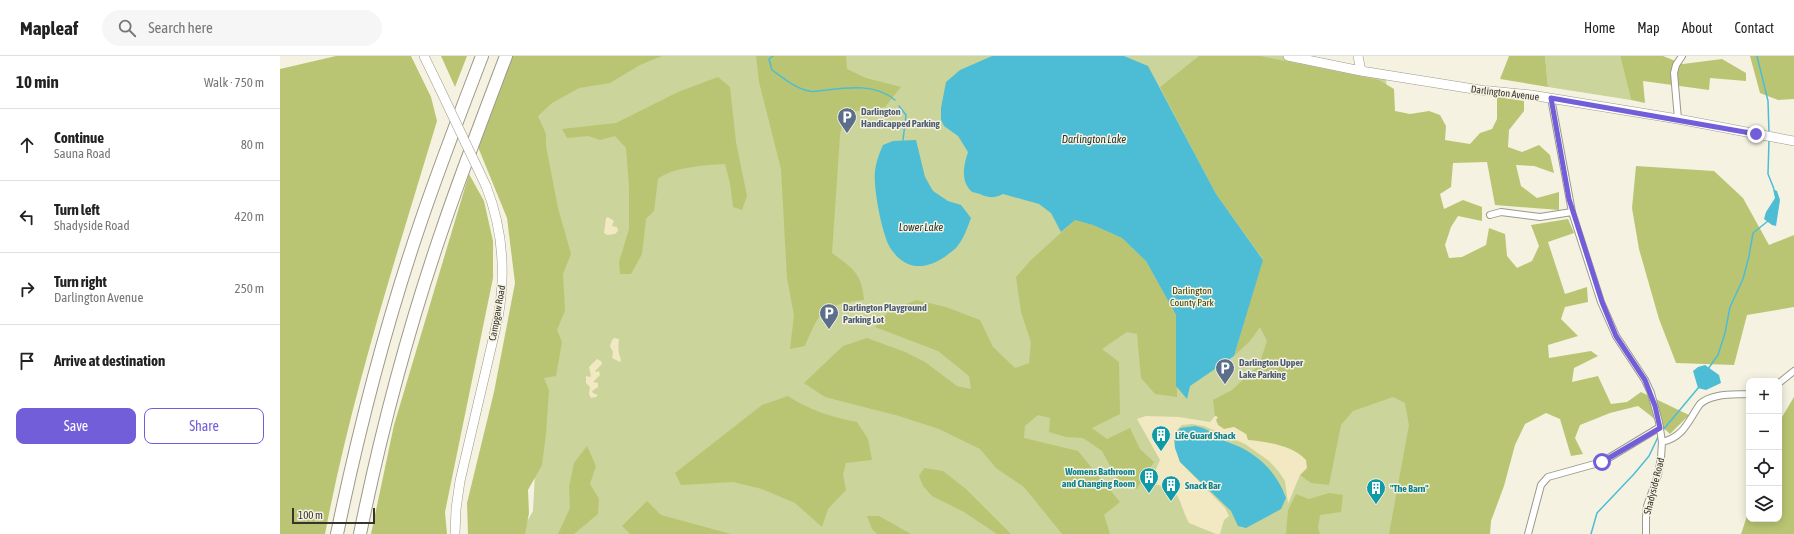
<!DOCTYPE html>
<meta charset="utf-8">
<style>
:root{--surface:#fff;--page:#f6f6f6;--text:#222;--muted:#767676;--line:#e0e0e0;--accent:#725ed9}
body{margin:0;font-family:"Asap Condensed",sans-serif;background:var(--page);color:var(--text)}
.controls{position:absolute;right:12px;bottom:12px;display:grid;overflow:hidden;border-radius:8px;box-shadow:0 2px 10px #0003}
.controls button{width:36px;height:36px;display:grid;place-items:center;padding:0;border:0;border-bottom:1px solid var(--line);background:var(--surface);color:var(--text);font:20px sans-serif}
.scale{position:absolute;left:12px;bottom:10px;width:83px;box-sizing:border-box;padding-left:4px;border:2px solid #35342d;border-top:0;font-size:11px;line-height:14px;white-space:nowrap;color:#35342d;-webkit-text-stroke:3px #f5f2e1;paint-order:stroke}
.stop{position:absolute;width:12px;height:12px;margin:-9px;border:3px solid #725ed9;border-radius:50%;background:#fff}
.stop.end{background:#725ed9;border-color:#fff;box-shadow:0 1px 4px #0008}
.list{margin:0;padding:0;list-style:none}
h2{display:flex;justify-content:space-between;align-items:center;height:52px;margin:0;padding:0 16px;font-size:17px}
h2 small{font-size:13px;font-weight:400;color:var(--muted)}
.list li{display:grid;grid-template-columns:26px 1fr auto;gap:12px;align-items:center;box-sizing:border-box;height:72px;padding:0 16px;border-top:1px solid var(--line)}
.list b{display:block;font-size:15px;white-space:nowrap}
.list p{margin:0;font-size:13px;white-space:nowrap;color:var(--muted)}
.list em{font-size:13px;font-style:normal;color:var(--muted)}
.actions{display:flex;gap:8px;padding:12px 16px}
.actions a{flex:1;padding:9px 0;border:1px solid var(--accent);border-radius:8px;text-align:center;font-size:14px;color:var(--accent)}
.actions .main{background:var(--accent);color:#fff}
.icon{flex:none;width:22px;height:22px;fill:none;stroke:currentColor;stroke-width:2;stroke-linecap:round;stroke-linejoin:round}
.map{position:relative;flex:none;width:1514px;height:478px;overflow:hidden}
header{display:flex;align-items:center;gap:24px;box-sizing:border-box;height:56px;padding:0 20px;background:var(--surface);border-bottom:1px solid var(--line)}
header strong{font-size:19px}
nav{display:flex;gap:22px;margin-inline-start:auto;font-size:14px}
.search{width:280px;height:36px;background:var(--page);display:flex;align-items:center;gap:10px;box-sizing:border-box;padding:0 14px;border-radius:22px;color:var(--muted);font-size:15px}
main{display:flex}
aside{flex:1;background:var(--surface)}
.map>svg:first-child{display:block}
.green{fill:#cbd49a}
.forest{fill:#bac573}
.sand{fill:#f2e8c2}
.water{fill:#4cbdd5}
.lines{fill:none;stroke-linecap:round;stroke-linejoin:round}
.stream{stroke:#4cbdd5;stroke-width:1.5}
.street-casing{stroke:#9c998a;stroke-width:8}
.secondary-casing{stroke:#9c998a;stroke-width:10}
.highway-casing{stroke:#9c998a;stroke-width:14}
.street{stroke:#fff;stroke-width:6}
.secondary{stroke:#fff;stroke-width:9}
.highway{stroke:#fff;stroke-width:12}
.secondary-bridge-casing{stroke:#9c998a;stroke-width:10;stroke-linecap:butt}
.secondary-bridge{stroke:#fff;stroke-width:9}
.route{stroke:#725ed9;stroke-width:5}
.labels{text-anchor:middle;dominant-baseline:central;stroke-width:3;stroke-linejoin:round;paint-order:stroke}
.street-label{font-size:10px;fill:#35342d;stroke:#f5f2e1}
.service-label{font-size:10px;font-weight:bold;fill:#4e5e75;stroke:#f5f2e1;text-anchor:start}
.park-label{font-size:10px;fill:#3b4000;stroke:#f5f2e1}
.culture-label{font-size:10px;font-weight:bold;fill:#0d838f;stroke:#f5f2e1;text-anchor:start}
.water-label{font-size:11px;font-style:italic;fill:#1b3034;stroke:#f5f2e1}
</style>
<header>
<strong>Mapleaf</strong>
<div class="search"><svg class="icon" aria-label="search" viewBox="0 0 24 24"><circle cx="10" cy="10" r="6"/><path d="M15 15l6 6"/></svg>Search here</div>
<nav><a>Home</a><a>Map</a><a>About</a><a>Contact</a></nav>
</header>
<main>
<aside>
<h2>10 min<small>Walk · 750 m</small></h2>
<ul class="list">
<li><svg class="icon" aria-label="ahead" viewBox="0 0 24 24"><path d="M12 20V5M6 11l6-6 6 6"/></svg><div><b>Continue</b><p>Sauna Road</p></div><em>80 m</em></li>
<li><svg class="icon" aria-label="left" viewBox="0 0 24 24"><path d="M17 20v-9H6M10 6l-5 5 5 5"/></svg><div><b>Turn left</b><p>Shadyside Road</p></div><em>420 m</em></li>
<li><svg class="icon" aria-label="right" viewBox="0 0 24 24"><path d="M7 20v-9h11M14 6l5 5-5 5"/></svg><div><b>Turn right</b><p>Darlington Avenue</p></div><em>250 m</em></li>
<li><svg class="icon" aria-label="arrive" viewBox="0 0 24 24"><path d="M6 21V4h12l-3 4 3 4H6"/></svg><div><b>Arrive at destination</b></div></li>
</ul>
<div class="actions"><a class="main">Save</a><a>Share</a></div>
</aside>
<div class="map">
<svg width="1514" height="478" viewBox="0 0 1514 478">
<rect width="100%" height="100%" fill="#f5f2e1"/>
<path class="green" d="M 355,0 L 1008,0 L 1106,20 L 1107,42 L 1144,137 L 1124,478 L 240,478 L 253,455 L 260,318 L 254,62 L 260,46 Z
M 1265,0 L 1340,0 L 1351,44 L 1268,31 Z"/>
<path class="forest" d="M 56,0 L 131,0 L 151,41 L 157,65 C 116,201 72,337 45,478 L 0,478 L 0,13 Z
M 161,0 L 187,0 L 175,31 Z
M 233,0 L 382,0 L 360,9 L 330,27 L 299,32 L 272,47 L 258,60 L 266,78 L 266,90 L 278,152 L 291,198 L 283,218 L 285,255 L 277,274 L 282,286 L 276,320 L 264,322 L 269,334 L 266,378 L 262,409 L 248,434 L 249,457 L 245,478 L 188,478 L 187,447 L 214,336 L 235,227 L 227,162 L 198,91 Z
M 476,0 L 566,0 L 567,13 L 586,22 L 621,31 L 605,51 L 564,57 L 560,80 L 552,197 C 572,212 582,217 584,244 C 541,250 542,252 525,290 L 510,293 L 514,259 L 507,222 L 501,113 L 479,26 Z
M 919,0 L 980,0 L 1099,24 L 1114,33 L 1115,55 L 1130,58 L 1149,55 L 1160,59 L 1166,70 L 1165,84 L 1190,88 L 1200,77 L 1212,73 L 1217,63 L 1217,41 L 1244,45 L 1244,55 L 1229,74 L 1228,91 L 1242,96 L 1259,89 L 1270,99 L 1274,117 L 1254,110 L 1236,109 L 1241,130 L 1257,142 L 1279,136 L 1279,154 L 1215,149 L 1207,106 L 1173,107 L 1171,131 L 1160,138 L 1164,153 L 1183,144 L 1202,151 L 1202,165 L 1178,160 L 1171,171 L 1165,189 L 1169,202 L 1182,201 L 1206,189 L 1209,172 L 1225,178 L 1227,200 L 1237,212 L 1252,205 L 1259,190 L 1251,169 L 1288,163 L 1294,177 L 1268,186 L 1285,238 L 1307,231 L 1308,246 L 1285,251 L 1281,263 L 1298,280 L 1268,289 L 1269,302 L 1311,295 L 1318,300 L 1294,312 L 1292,326 L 1318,320 L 1331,348 L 1347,346 L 1361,336 L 1409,359 L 1390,378 L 1371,360 L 1358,350 L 1330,357 L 1300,369 L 1295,382 L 1303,398 L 1291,400 L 1280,363 L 1266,357 L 1245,368 L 1235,389 L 1224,430 L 1211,465 L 1210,478 L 1109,478 L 1129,369 L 1125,347 L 1113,341 L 1073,355 L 1061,369 L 1049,429 L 1031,427 L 1020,419 L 990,387 L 968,384 L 966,378 L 954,371 L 944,373 L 938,369 L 936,364 L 937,361 L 935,360 L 933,344 L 952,334 L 979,309 L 987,285 L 980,271 L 970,285 L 954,300 L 983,203 L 936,138 L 880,31 Z
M 1229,0 L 1265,0 L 1268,31 L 1220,23 Z
M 1340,0 L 1383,0 L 1403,8 L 1442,3 L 1466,17 L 1466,25 L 1430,22 L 1429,34 L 1363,25 L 1365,47 L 1351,44 Z
M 1470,0 L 1514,0 L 1514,43 L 1498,44 L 1480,37 Z
M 438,21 L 450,31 L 456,86 L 467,140 L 462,154 L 453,151 L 450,127 L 445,108 C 426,109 392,111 378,123 L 374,155 L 366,163 L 362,198 L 351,218 L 340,218 L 339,206 L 349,173 L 349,130 L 346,92 L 335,80 L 320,84 L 308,80 L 287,82 L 282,73 L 336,67 L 398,36 Z
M 1356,110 L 1434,115 L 1463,142 L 1489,189 L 1514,179 L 1514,251 L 1467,259 L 1454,309 L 1396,307 L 1379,263 L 1359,193 L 1352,152 Z
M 189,118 L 204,145 L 213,185 L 213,222 L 165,456 L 167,478 L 91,478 L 114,369 Z
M 795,164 L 813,169 L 842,182 L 866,205 L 896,259 L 897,341 L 875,338 L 861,322 L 857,278 L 847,276 L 822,293 L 839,306 L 840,358 L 812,372 L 827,383 L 850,372 L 860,393 L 874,406 L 857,433 L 841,430 L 822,395 L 803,382 L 786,381 L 769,376 L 770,362 L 758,359 L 745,370 L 744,382 L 798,395 L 840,446 L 824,459 L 830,478 L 782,478 L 744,431 L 716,412 L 700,393 L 659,373 L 619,360 L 545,341 L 524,327 L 563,290 L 587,282 L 625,296 L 645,306 L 677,330 L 691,333 L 689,320 L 658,295 L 595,271 L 608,256 L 636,244 L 666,251 L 700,264 L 713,291 L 735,312 L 749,307 L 751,286 L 741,256 L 736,221 L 751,204 Z
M 508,340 C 529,354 551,361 577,366 L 588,383 L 592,404 L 566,407 L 563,418 L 566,434 L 548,453 L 542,471 L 515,447 L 482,433 L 453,426 L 401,429 L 395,417 L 482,349 Z
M 1514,341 L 1514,478 L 1461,478 L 1469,454 L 1469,463 L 1499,463 L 1499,366 Z
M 307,390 L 316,410 L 310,428 L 319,443 L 318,458 L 294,478 L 278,478 L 290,452 L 289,431 L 294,407 Z
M 644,412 L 663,415 L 686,433 L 731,478 L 717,478 L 684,456 L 652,440 L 643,430 L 639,420 Z
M 1049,437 L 1063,439 L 1061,456 L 1040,459 L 1038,472 L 1040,478 L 1006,478 L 1008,454 L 1016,438 L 1029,443 Z
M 367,445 L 381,459 L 451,478 L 350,478 L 342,470 Z
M 587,460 L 599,460 L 631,478 L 597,478 L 592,473 Z"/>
<path class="sand" d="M 328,161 L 334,165 L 332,170 L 337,171 L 338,175 L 335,178 L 327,179 L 324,177 L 326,162 Z
M 334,282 L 339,283 C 338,291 338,296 341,304 L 340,306 L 332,302 L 333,296 L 330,290 L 332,284 Z
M 317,303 L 321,305 L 322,308 L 315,315 L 316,316 L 319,315 L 320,319 L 313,326 L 318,327 L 318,331 L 312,335 L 313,337 L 318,339 L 316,341 L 311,342 L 309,338 L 310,331 L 306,327 L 306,320 L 310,321 L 311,320 L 309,311 Z
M 866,360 L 899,361 L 930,366 L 935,360 L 938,361 L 936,364 L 938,369 L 944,373 L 954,371 L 966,378 L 968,384 C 987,386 1012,389 1026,404 L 1027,412 L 1020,419 L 1008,448 L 1005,425 L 999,416 L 989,405 L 965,388 L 924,370 L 912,368 L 902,369 L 896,375 L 894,381 L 900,406 L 945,452 L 949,460 L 944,464 L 940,478 L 936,478 L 909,467 C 897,445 904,434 874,428 L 873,420 L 880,404 L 857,363 Z"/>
<path class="water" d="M 712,0 L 844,0 L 868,10 L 936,138 L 983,204 L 954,300 L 910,330 L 907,343 L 896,330 L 896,259 L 866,205 L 842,182 L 813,169 L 795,164 L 781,176 L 771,157 L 759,148 L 723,138 C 715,142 710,142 702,139 C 699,137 693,137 691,135 C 680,124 684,108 688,96 L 678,80 L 664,70 L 661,64 L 661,52 L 666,26 L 680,14 Z
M 636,84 L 645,121 L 653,135 L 668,145 L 681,149 L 691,162 C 687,173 683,184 676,192 C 673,195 669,197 666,200 C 646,214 626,215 611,193 C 602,180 593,131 595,115 C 596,106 599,98 603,89 L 613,85 Z
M 1493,133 L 1497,135 L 1500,144 L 1496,170 L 1492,169 L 1484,163 L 1486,156 L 1495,142 Z
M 1425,309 L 1439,319 L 1441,327 L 1426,334 L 1418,332 L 1413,315 L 1418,311 Z
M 915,370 C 927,372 935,379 945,385 C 950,387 955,389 960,391 C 982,402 997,418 1006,442 L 1001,453 L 966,472 L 958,470 L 951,455 L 900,406 L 895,392 L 894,381 L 900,372 Z"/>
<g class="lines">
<path class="stream" d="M 493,0 L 489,3 L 492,14 C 503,22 515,32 529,35 C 534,37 541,34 547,34 C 570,31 596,28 615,44
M 1477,0 L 1488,45 L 1489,77
M 619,50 L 626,59 L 623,84
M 1489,84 L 1488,118 L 1494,133
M 1428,313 L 1438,299 L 1445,277 L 1450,251 L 1463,223 L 1469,200 L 1473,177 L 1488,165
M 1383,374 L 1419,331
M 1311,478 L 1317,457 L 1354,418 L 1369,400 L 1379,379"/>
<g class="street-casing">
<path id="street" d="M 1271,42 L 1292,156 L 1321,246 L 1336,280 L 1365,324 L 1371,337 L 1379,366 L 1382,386 L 1381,402 L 1378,419 L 1367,450 L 1366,461 L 1366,478
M 1398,63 L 1394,17 L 1396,9 L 1402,0
M 1210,159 L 1221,156 L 1260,161 L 1292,156
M 1499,327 L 1514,315
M 1382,386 C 1404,381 1408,365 1420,348 C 1432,337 1453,339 1469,338
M 1248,478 L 1261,429 L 1268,421 L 1322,406 L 1380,371"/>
</g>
<g class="secondary-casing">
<path id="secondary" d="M 144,0 L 159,31
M 1008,0 L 1081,15 L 1200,34 L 1251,39 L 1398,63 L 1514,85
M 1078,0 L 1081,15
M 175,478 L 176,453 L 180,425 L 218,262 C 226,217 223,173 206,130"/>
</g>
<g class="highway-casing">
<path id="highway" d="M 57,478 C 79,372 106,267 141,165 C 160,109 181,55 202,0
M 80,478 C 101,375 128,273 162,174 C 182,115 204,58 226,0"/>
</g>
<use href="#street" class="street"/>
<use href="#secondary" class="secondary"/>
<use href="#highway" class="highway"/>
<g class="secondary-bridge-casing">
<path id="secondary-bridge" d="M 159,31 L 206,130"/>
</g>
<use href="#secondary-bridge" class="secondary-bridge"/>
</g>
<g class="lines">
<path class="route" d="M 1322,406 L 1380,372 L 1375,350 L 1365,324 L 1336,280 L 1322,246 L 1289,143 L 1271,42 L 1476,78"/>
</g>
<defs>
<g id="parking-pin" transform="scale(1)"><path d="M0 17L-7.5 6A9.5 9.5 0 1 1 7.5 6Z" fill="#5c6f8a" stroke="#f5f2e1"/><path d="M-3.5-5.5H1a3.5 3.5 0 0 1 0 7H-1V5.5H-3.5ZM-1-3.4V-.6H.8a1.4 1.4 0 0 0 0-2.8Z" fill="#fff"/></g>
<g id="building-pin" transform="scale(1)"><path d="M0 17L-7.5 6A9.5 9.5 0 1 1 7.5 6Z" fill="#0f9aa8" stroke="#f5f2e1"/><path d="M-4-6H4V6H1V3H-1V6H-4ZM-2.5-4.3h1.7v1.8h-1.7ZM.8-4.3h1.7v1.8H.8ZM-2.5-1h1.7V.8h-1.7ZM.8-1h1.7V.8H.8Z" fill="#fff"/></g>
</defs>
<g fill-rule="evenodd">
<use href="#parking-pin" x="567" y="61"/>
<use href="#parking-pin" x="549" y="257"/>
<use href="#parking-pin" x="945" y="312"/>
<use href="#building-pin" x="881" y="379"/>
<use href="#building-pin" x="869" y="421"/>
<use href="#building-pin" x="891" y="429"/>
<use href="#building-pin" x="1096" y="432"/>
</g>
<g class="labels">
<g class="street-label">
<text transform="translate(1225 37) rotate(7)">Darlington Avenue</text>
<text transform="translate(217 257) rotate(-80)">Campgaw Road</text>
<text transform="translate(1374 430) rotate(-76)">Shadyside Road</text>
</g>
<g class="service-label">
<text x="581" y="55">Darlington<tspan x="581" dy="12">Handicapped Parking</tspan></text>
<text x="563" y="251">Darlington Playground<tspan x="563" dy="12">Parking Lot</tspan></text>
<text x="959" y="306">Darlington Upper<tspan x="959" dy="12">Lake Parking</tspan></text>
</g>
<g class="park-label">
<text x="912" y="234">Darlington<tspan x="912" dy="12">County Park</tspan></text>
</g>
<g class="culture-label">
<text x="895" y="379">Life Guard Shack</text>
<text x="855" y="415" text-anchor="end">Womens Bathroom<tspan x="855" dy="12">and Changing Room</tspan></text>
<text x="905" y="429">Snack Bar</text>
<text x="1110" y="432">"The Barn"</text>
</g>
<g class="water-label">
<text x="814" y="83">Darlington Lake</text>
<text x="641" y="171">Lower Lake</text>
</g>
</g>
</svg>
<div class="controls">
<button>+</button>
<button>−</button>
<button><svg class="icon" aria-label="locate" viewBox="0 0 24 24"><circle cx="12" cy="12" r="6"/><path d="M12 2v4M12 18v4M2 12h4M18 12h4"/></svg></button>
<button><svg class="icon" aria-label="layers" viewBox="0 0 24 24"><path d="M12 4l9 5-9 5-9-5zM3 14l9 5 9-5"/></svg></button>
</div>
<div class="scale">100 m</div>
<div class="stop" style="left:1322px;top:406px"></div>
<div class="stop end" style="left:1476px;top:78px"></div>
</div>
</main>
